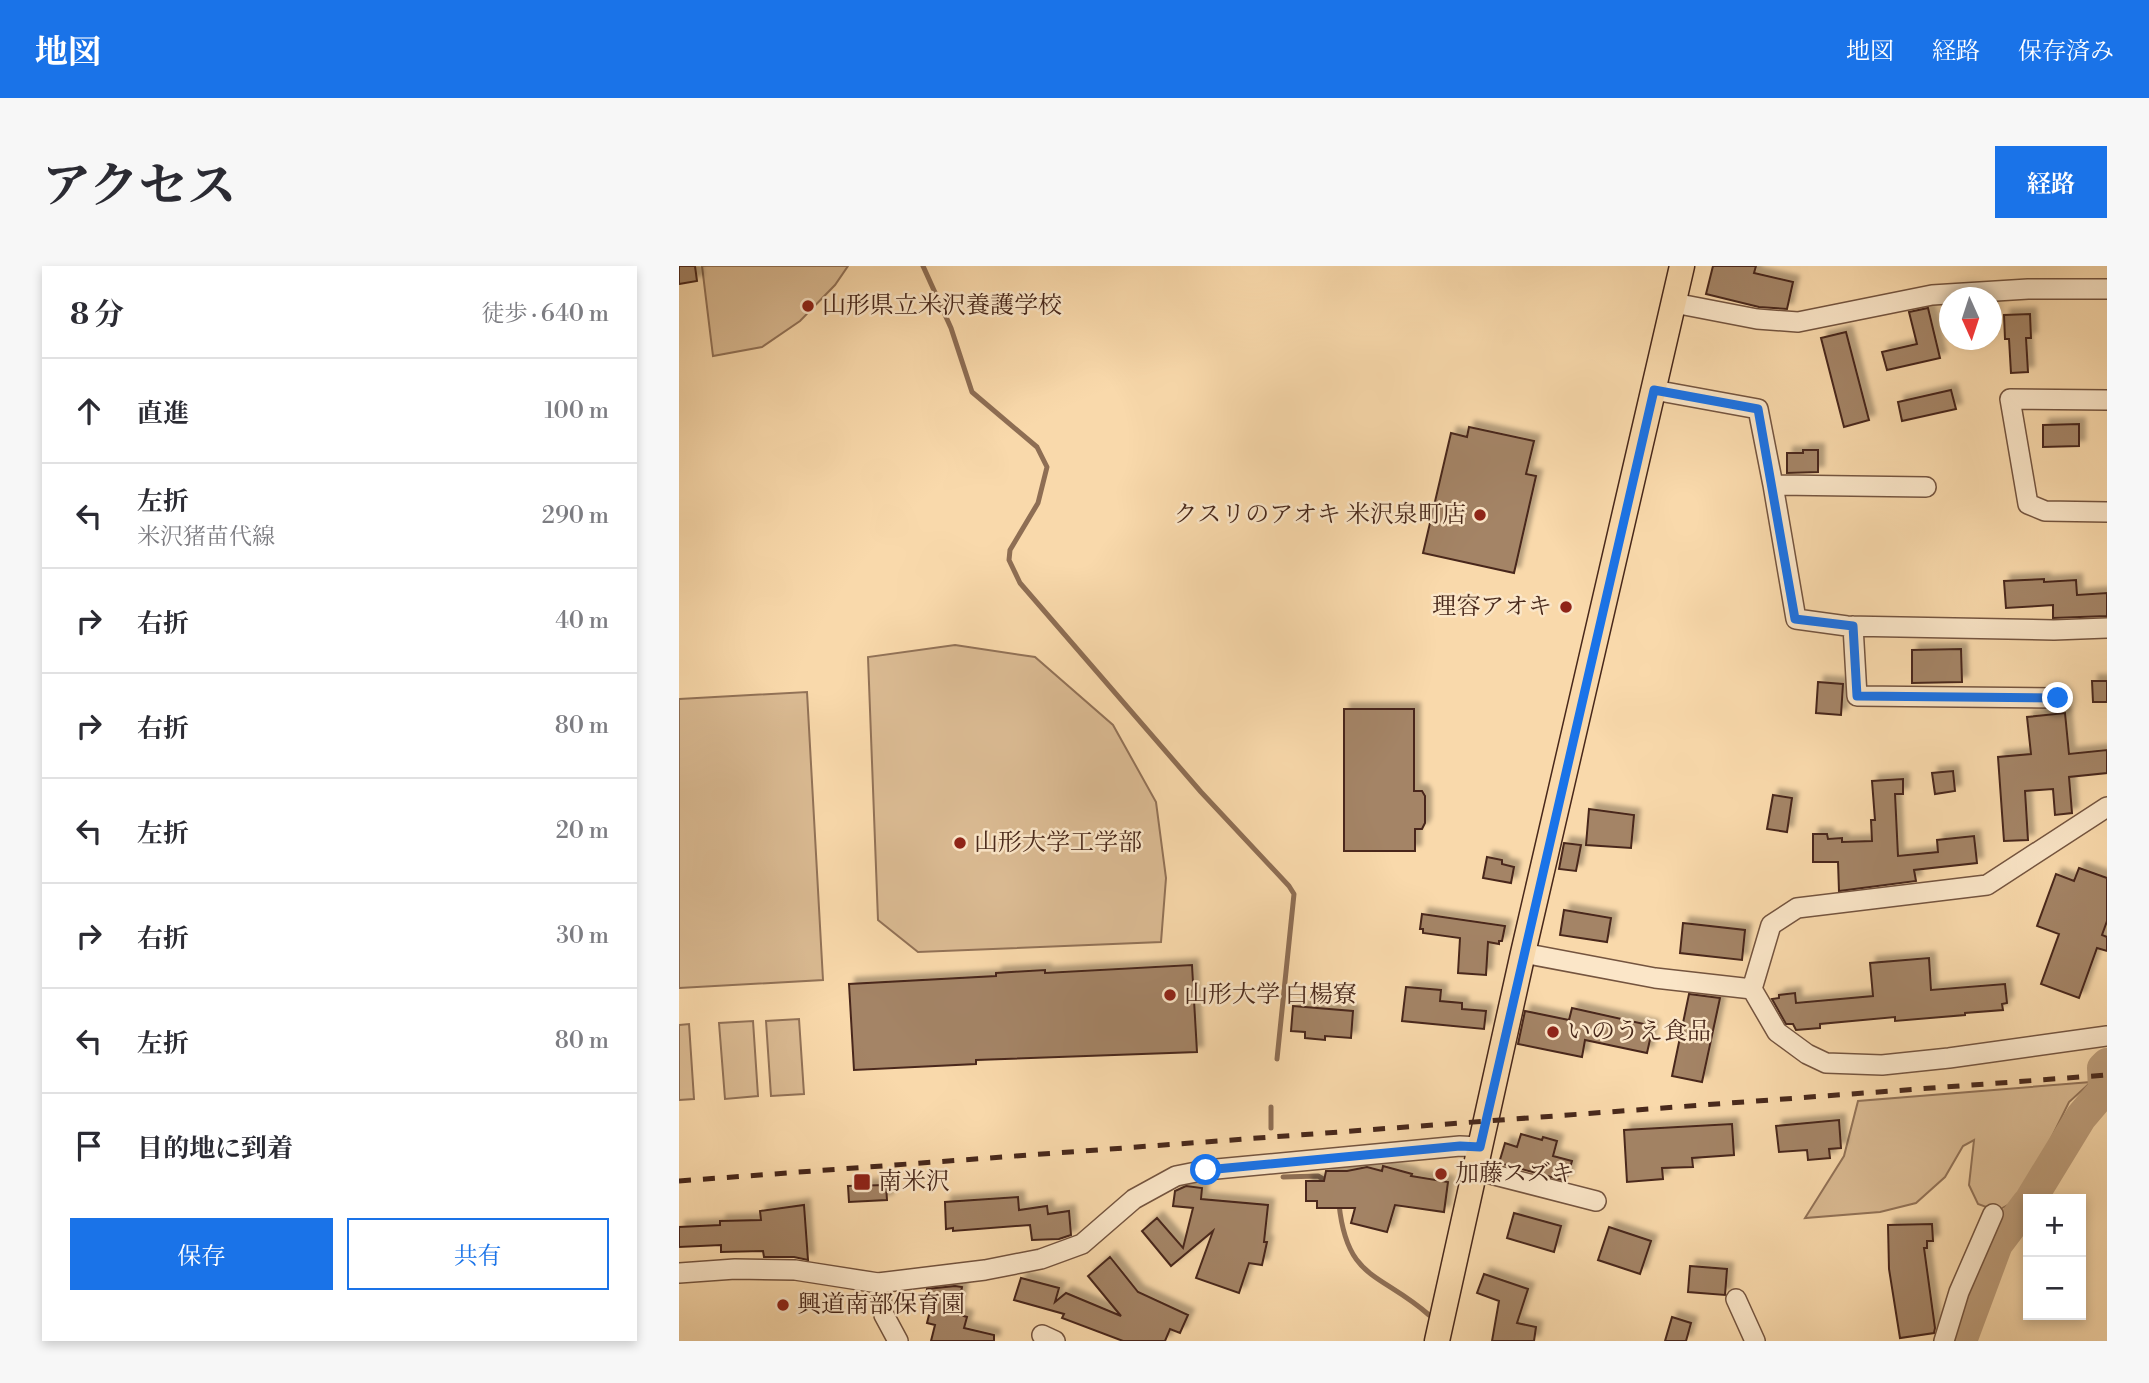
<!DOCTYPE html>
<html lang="ja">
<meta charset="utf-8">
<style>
:root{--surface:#fff;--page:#f7f7f7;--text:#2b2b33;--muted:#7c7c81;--line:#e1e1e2;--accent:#1a73e8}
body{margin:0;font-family:"Libre Bodoni","Noto Serif JP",serif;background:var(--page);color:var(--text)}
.controls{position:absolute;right:21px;bottom:21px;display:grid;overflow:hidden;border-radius:0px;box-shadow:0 4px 10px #0003}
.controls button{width:63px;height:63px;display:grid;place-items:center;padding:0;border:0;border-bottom:2px solid var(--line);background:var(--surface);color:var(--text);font:35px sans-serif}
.compass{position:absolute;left:1260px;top:21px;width:63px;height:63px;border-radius:50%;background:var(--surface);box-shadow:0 4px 10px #0003;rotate:177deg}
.stop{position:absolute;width:21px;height:21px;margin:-16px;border:5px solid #1a73e8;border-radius:50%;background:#fff}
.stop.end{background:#1a73e8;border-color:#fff;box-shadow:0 2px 7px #0008}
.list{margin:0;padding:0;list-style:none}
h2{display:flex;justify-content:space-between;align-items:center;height:91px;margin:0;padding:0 28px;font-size:30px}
h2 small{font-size:23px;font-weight:400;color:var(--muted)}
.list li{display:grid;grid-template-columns:46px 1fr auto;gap:21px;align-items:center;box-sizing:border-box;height:105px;padding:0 28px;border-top:2px solid var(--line)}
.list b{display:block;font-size:26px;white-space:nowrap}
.list p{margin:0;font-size:23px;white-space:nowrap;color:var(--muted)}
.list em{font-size:23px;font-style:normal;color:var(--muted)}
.actions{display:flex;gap:14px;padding:21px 28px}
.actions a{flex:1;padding:16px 0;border:2px solid var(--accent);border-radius:0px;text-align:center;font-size:24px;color:var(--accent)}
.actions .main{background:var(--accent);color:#fff}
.icon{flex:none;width:38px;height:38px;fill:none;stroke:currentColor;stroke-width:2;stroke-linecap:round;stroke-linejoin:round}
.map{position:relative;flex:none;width:1428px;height:1075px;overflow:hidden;border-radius:0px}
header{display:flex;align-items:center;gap:42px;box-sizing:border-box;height:98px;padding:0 35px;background:var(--accent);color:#fff}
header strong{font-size:33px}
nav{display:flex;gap:38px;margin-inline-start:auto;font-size:24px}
.intro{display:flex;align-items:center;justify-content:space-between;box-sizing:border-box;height:168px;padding:0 42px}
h1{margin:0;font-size:49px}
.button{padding:18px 32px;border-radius:0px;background:var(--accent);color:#fff;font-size:24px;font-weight:700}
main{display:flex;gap:42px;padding:0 42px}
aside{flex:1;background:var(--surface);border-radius:0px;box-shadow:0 4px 10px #0003}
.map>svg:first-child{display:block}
.green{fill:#dbbb93;stroke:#927257;stroke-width:2}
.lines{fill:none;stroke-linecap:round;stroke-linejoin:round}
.stream{stroke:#8e6e54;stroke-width:5}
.river{stroke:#bd9d7a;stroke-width:32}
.building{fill:#a48466;stroke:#48281b;stroke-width:2;filter:url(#shadow)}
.minor-casing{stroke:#74543f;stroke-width:22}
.major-casing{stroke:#48281b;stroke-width:27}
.minor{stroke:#fbe6c8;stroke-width:19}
.major{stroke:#f9d9ab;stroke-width:24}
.rail{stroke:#48281b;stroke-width:5;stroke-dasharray:12 12;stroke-linecap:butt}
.route{stroke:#1a73e8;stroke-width:9}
.poi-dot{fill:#8f2418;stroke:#fbe6c8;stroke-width:2.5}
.labels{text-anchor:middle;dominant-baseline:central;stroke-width:5;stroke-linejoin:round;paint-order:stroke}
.poi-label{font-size:24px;fill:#48281b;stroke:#fbe6c8;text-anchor:start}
</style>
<header>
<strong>地図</strong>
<nav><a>地図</a><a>経路</a><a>保存済み</a></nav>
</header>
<div class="intro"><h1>アクセス</h1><a class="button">経路</a></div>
<main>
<aside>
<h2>8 分<small>徒歩 · 640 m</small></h2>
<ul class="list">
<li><svg class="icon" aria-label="ahead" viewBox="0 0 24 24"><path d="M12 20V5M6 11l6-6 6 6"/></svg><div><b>直進</b></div><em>100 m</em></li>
<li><svg class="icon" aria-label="left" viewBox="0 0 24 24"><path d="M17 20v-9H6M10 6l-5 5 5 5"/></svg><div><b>左折</b><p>米沢猪苗代線</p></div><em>290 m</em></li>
<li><svg class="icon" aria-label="right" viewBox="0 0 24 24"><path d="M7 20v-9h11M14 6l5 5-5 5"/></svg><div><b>右折</b></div><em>40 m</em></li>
<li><svg class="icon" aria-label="right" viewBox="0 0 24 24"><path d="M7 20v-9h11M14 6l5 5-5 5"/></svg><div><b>右折</b></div><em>80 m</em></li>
<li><svg class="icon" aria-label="left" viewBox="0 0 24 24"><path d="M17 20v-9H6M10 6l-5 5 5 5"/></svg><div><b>左折</b></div><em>20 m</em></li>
<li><svg class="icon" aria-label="right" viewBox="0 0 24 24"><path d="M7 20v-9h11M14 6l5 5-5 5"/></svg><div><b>右折</b></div><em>30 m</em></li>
<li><svg class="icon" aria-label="left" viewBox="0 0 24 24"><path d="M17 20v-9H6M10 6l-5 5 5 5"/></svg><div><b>左折</b></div><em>80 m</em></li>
<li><svg class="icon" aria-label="arrive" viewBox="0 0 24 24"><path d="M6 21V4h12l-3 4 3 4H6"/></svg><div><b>目的地に到着</b></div></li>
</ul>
<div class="actions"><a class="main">保存</a><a>共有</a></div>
</aside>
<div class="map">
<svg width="1428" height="1075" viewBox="0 0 1428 1075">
<defs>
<filter id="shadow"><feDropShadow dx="6" dy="-6" stdDeviation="2" flood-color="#0004"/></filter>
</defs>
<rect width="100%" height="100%" fill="#f9d9ab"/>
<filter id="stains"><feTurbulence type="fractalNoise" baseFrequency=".00286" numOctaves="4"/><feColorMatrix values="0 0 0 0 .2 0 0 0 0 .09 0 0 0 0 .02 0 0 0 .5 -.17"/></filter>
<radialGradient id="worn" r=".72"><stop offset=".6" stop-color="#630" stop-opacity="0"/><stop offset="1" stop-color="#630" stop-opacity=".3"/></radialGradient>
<path class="green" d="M 23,0 L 169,0 L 156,19 L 121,55 L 83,81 L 34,90 Z
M 276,379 L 356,391 L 434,459 L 477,536 L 487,612 L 482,676 L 239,686 L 199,654 L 189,391 Z
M 128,426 L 144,714 L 0,722 L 0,433 Z
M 120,753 L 125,828 L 92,830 L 87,755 Z
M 74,755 L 79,830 L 46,833 L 40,757 Z
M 10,758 L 15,833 L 0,834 L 0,759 Z
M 1412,816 L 1390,836 L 1343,931 L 1318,945 L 1299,938 L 1290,919 L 1295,874 L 1284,880 L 1266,911 L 1237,937 L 1201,946 L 1126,952 L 1165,890 L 1179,835 Z"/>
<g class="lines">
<path class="stream" d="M 244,0 L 272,62 L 293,126 L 358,181 L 368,201 L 359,237 L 331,284 L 330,294 L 341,317 L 522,526 L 610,620 L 615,628 L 598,793
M 592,862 L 592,841
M 604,911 L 639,910 L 651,917
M 660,938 C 668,1015 701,1006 750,1049"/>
<path class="river" d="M 1352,933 L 1402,851 L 1425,824 L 1424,802 L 1428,798
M 1282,1075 L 1318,978 L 1349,937"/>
</g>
<path class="building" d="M 0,0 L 16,0 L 18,15 L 0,18 Z
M 1034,0 L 1077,0 L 1075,7 L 1114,16 L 1108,43 L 1080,41 L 1027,28 Z
M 1249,42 L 1261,92 L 1208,104 L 1203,86 L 1238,78 L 1230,46 Z
M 1351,48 L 1352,72 L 1347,72 L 1349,106 L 1332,107 L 1330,73 L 1326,73 L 1325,49 Z
M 1167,66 L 1190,154 L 1165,161 L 1142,72 Z
M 1272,124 L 1277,143 L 1223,155 L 1219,136 Z
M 1400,158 L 1400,180 L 1364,181 L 1364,159 Z
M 790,161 L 855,175 L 847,208 L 857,210 L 835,307 L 744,287 L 772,167 L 788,171 Z
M 1124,184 L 1139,184 L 1139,206 L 1108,207 L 1108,187 L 1124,187 Z
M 1365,313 L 1365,316 L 1397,314 L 1398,329 L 1428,327 L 1428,350 L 1374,352 L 1374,339 L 1327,342 L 1325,315 Z
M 1282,383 L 1283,416 L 1233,417 L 1233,384 Z
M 1413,415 L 1428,415 L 1428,436 L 1414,436 Z
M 1139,416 L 1164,418 L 1162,449 L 1137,447 Z
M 665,443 L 735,443 L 735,525 L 743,525 L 746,530 L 746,557 L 743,563 L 736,563 L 736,585 L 665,585 Z
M 1386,447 L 1390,488 L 1428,484 L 1428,507 L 1390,511 L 1393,547 L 1376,549 L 1374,523 L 1346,525 L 1349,574 L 1325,575 L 1319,491 L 1352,488 L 1348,451 Z
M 1274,505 L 1276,525 L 1256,528 L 1253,507 Z
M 1224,513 L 1224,528 L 1216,528 L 1219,590 L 1259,586 L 1258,574 L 1295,570 L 1298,597 L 1235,604 L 1237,615 L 1160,625 L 1159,596 L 1134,596 L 1134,568 L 1148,568 L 1149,573 L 1163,572 L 1163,576 L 1193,575 L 1192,554 L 1196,554 L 1193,515 Z
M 1094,529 L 1113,532 L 1108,566 L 1088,563 Z
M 910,543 L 955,549 L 952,582 L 907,579 Z
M 885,577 L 902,579 L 897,605 L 880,603 Z
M 808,591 L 823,594 L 823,598 L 835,601 L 832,617 L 804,612 Z
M 1400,602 L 1428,612 L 1428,655 L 1423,669 L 1428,671 L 1428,685 L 1418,682 L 1400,732 L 1362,718 L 1380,668 L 1358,660 L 1377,608 L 1395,615 Z
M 885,644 L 932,652 L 928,676 L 881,669 Z
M 743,648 L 826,660 L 823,675 L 820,675 L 820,678 L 809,676 L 807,709 L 779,707 L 781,672 L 744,667 L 744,663 L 741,663 Z
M 1004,657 L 1066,664 L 1063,694 L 1001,687 Z
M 1250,692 L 1252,724 L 1326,718 L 1328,737 L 1323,738 L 1324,744 L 1286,747 L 1286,749 L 1216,755 L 1216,751 L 1141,758 L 1141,762 L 1117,764 L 1114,758 L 1107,758 L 1093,733 L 1100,732 L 1100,729 L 1116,727 L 1117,737 L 1194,730 L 1191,697 Z
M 513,699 L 518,786 L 297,794 L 297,798 L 175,804 L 170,718 L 317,710 L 317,707 L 366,704 L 366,707 Z
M 727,721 L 762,724 L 761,735 L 783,737 L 783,743 L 807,745 L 805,763 L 723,755 Z
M 1010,728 L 1041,732 L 1023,816 L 993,810 Z
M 614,740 L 674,745 L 672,772 L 646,770 L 646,774 L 626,772 L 626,766 L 612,765 Z
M 893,742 L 974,760 L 968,787 L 906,774 L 903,791 L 839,778 L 846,745 L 890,754 Z
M 1160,854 L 1162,882 L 1150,883 L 1151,892 L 1129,894 L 1128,884 L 1100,886 L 1097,860 Z
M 1053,858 L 1055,889 L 1013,892 L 1014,901 L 983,902 L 984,913 L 948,916 L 945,864 Z
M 842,868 L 863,874 L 864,871 L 878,875 L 874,890 L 893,895 L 887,915 L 820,897 L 826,877 L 838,881 Z
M 704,900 L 733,908 L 732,910 L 769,916 L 765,946 L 716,939 L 708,966 L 672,957 L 676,942 L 638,942 L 638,935 L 627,935 L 627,915 L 645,915 L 647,905 L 668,905 L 688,901 L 703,905 Z
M 207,919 L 208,934 L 170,936 L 169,920 Z
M 507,920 L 523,922 L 522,933 L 589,939 L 585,976 L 588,976 L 583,999 L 570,997 L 560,1027 L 517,1012 L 534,965 L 492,1000 L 463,965 L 478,952 L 504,982 L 514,942 L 494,940 L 496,925 Z
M 339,931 L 340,944 L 368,940 L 369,948 L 390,945 L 392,969 L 380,973 L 353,974 L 351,959 L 274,965 L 274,962 L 267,963 L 266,936 Z
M 125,939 L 129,994 L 115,991 L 85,991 L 84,985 L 42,986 L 42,979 L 0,981 L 0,961 L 41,959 L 41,955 L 82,954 L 81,945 Z
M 835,947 L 882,960 L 875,986 L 828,972 Z
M 1253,958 L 1254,975 L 1248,975 L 1248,982 L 1245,982 L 1256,1062 L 1255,1067 L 1221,1072 L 1210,1003 L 1209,959 Z
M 930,961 L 972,975 L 961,1008 L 919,994 Z
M 431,991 L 459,1026 L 509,1049 L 501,1067 L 491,1063 L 486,1075 L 444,1075 L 383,1052 L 385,1048 L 335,1034 L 342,1012 L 380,1022 L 376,1036 L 387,1027 L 442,1050 L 409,1010 Z
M 1011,1000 L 1048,1003 L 1046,1029 L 1009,1026 Z
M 805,1008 L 849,1023 L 838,1057 L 857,1061 L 855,1075 L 813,1075 L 820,1035 L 798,1027 Z
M 276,1020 L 283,1021 L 278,1048 L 288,1051 L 285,1062 L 315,1069 L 315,1075 L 252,1075 L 256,1059 L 248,1057 L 253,1037 L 246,1036 L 248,1023 Z
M 993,1051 L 1012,1057 L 1007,1075 L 986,1075 Z"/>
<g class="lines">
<g class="minor-casing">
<path id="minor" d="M 995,37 L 1078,53 L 1119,56 L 1253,29 L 1349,23 L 1428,23
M 975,124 L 1079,143 L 1094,219
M 1428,134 L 1331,133 L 1349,238 L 1366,245 L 1428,246
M 1247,221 L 1094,219 L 1117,353 L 1168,360 L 1375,364 L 1428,362
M 1174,360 L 1178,430 L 1379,432
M 1428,541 L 1308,619 L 1118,642 L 1092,659 L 1073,723 L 1098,766 L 1128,788 L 1147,797 L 1203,799 L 1270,792 L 1428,770
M 844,687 L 976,712 L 1073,723
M 796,904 L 917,935
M 0,1007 L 56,1003 L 116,1004 L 199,1017 L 306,1004 L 362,993 L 403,978 L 455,933 L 497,910 L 527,904 L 781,880 L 801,881
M 199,1017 L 205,1049 L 219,1075
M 1057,1033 L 1076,1075
M 363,1069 L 376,1075
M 1265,1075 L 1280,1026 L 1314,948"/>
</g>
<g class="major-casing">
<path id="major" d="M 758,1075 L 844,687 L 1003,0"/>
</g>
<use href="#minor" class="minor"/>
<use href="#major" class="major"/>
<path class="rail" d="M 0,915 L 1428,809"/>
</g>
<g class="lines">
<path class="route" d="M 527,904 L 781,880 L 801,881 L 975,124 L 1079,143 L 1116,353 L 1174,360 L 1178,430 L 1379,432"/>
</g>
<g class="poi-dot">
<circle cx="129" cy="40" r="7"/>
<circle cx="801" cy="249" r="7"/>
<circle cx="887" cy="341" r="7"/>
<circle cx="281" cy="577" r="7"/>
<circle cx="491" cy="729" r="7"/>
<circle cx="874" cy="766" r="7"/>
<circle cx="762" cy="908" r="7"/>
<rect x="174" y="907" width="18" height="18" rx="3.5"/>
<circle cx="104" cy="1039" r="7"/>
</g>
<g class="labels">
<g class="poi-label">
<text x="143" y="40">山形県立米沢養護学校</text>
<text x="787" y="249" text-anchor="end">クスリのアオキ 米沢泉町店</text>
<text x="873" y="341" text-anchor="end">理容アオキ</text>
<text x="295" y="577">山形大学工学部</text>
<text x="505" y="729">山形大学 白楊寮</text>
<text x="888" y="766">いのうえ食品</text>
<text x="776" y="908">加藤スズキ</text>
<text x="199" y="916">南米沢</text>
<text x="118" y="1039">興道南部保育園</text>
</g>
</g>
<rect width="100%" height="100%" filter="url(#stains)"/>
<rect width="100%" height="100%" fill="url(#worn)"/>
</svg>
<div class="controls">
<button>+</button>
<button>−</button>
</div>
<svg class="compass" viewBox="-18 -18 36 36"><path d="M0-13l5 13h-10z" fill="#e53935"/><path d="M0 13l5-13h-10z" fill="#7c7c81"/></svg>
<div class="stop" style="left:527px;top:904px"></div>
<div class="stop end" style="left:1379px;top:432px"></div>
</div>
</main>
